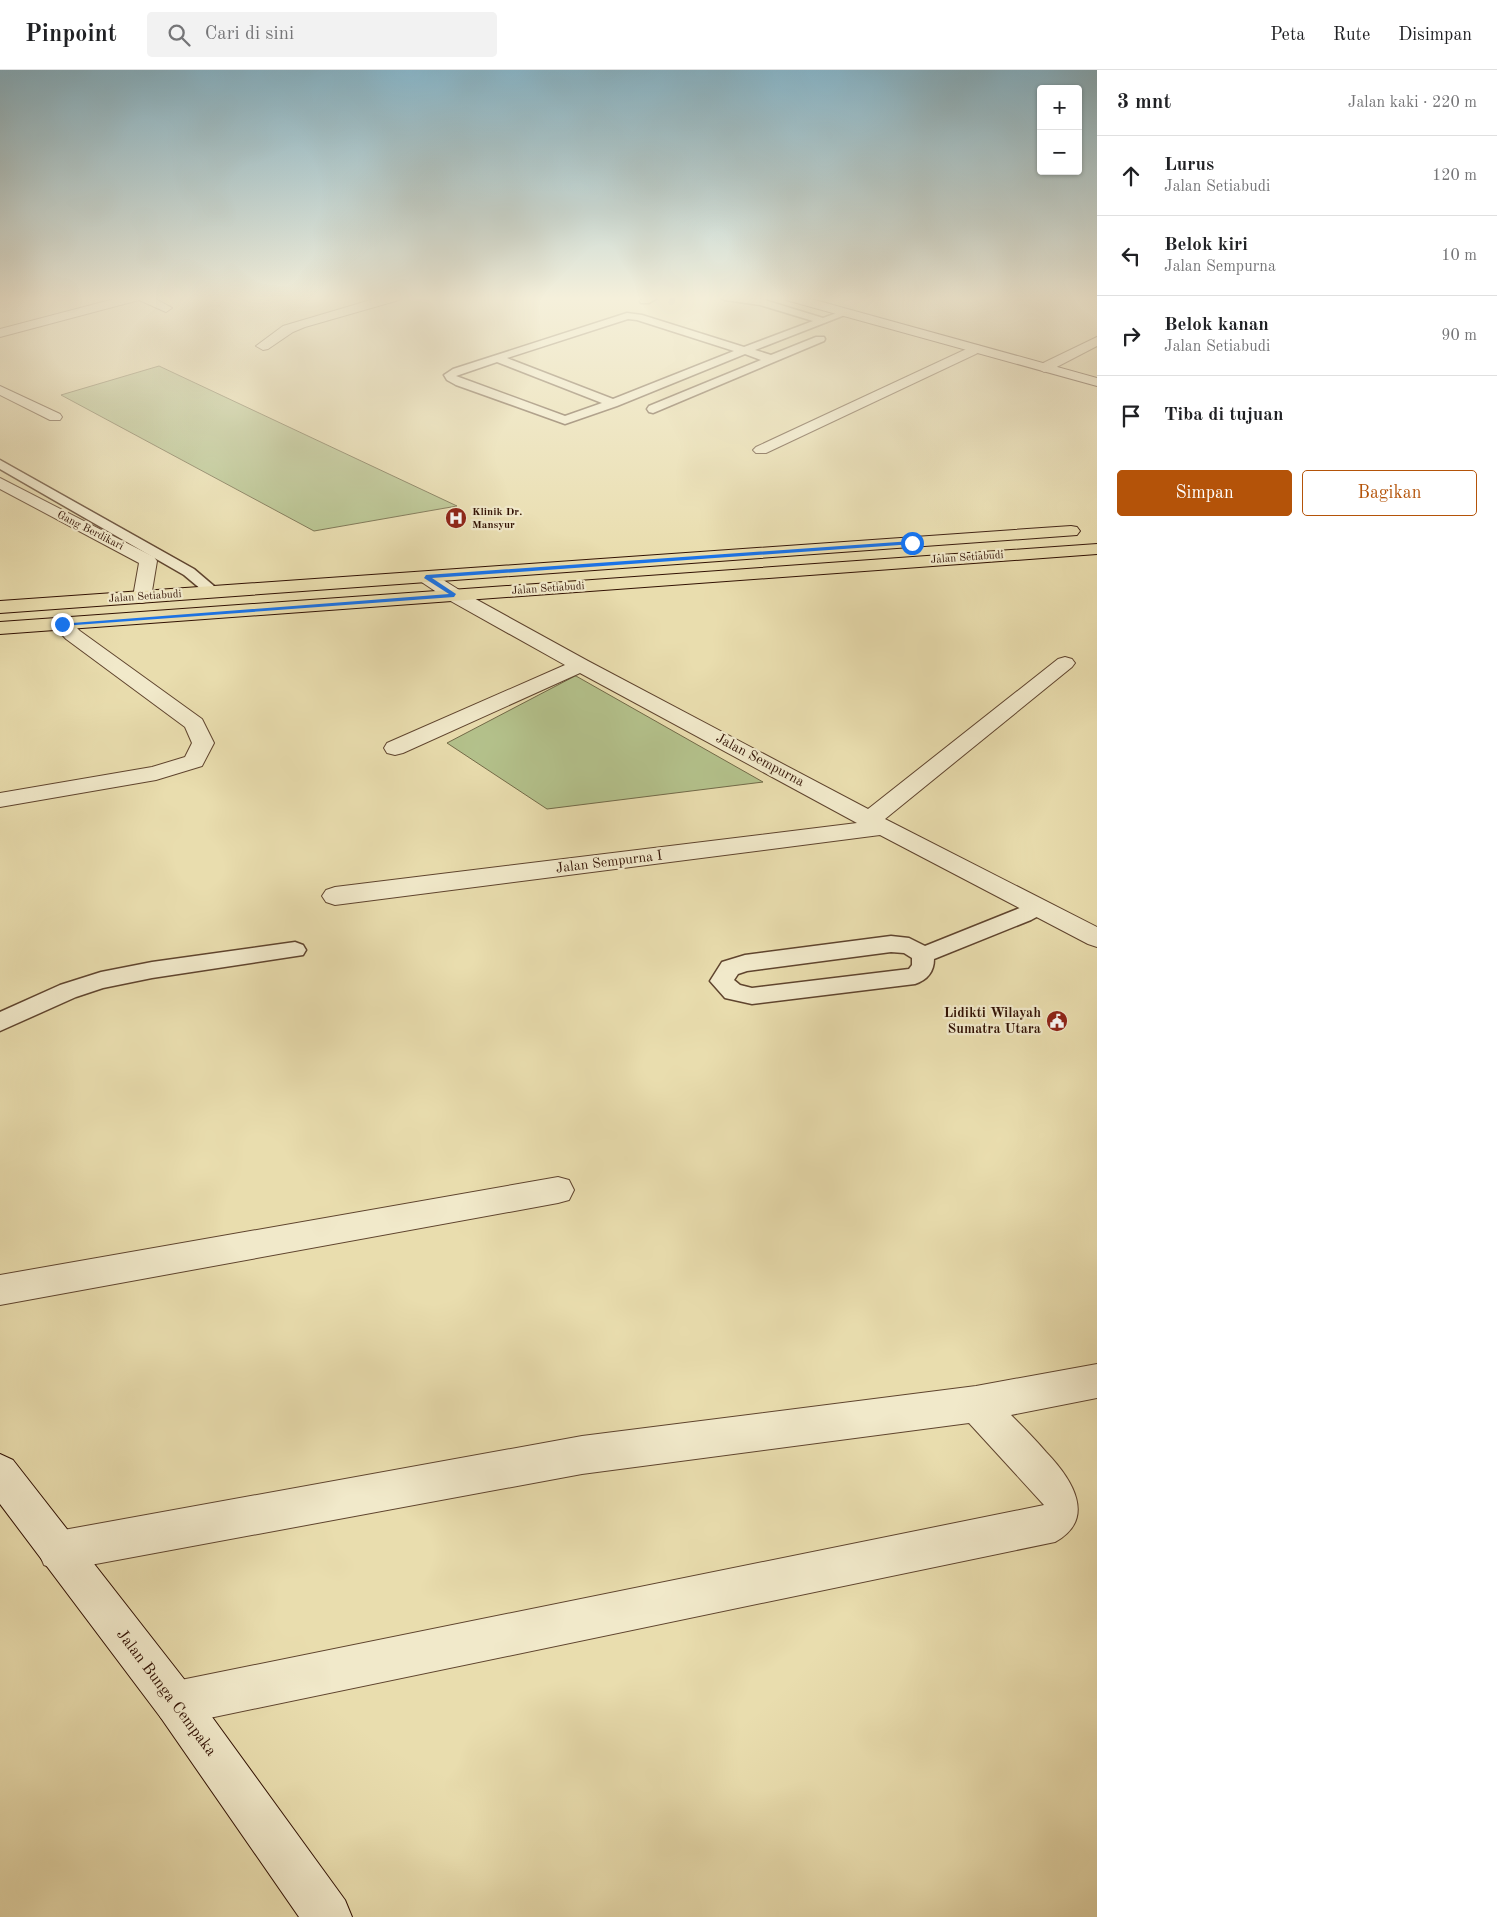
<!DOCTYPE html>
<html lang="id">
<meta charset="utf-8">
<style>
:root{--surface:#fff;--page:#f2f2f2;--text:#202124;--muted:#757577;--line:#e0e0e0;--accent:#b45309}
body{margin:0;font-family:"Old Standard TT",serif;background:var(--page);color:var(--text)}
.controls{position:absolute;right:15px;top:15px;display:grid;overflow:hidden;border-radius:5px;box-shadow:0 1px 4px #0004}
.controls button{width:45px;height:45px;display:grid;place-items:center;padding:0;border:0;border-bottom:1px solid var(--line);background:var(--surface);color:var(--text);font:25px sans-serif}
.stop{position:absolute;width:15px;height:15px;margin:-11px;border:4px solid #1a73e8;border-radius:50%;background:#fff}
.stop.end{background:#1a73e8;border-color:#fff;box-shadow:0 1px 5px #0008}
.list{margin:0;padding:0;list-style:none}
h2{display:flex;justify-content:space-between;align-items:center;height:65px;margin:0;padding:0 20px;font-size:21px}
h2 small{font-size:16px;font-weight:400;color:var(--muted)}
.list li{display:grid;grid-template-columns:32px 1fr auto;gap:15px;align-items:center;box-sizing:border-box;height:80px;padding:0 20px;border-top:1px solid var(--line)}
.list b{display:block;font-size:19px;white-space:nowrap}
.list p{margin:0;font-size:16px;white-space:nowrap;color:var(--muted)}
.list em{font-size:16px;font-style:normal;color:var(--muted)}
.actions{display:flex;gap:10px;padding:15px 20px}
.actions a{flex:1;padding:11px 0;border:1px solid var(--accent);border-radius:5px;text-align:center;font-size:18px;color:var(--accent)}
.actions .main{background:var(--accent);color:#fff}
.icon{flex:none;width:28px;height:28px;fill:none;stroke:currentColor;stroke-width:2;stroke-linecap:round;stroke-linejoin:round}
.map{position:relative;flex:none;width:1097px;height:1847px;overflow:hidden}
header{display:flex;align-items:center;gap:30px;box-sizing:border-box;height:70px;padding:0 25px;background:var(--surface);border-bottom:1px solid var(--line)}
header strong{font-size:24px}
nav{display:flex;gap:28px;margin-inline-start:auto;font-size:18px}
.search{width:350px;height:45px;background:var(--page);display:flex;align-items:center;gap:12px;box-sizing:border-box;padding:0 18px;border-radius:5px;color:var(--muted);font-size:19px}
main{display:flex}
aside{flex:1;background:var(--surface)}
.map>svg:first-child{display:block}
.green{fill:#b4c28c;stroke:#726a48}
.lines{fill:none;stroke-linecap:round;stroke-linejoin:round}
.lane-casing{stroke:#5f442e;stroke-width:3}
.street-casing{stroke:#5f442e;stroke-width:2}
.secondary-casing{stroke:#311103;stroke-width:2}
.primary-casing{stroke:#311103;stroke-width:2}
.lane{fill:#f1e9ca;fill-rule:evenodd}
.street{fill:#f1e9ca;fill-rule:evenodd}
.secondary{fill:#f1e9ca;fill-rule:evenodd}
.primary{fill:#e9ddae;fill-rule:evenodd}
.route{fill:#1a73e8}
.labels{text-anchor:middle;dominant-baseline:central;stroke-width:4.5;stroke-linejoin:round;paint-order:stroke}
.far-poi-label{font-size:11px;font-weight:bold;fill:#311103;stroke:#f1e9ca;text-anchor:start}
.far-street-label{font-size:11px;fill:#311103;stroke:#f1e9ca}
.street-label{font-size:14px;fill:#311103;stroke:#f1e9ca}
.poi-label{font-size:14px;font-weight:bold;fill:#311103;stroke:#f1e9ca;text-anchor:end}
.near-street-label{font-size:16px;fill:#311103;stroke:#f1e9ca}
</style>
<header>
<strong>Pinpoint</strong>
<div class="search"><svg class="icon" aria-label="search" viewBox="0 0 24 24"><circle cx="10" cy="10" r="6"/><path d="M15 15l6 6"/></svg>Cari di sini</div>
<nav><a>Peta</a><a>Rute</a><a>Disimpan</a></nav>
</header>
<main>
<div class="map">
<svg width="1097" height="1847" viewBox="0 0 1097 1847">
<rect width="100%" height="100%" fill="#e9ddae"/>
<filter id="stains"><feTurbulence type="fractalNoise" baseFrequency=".004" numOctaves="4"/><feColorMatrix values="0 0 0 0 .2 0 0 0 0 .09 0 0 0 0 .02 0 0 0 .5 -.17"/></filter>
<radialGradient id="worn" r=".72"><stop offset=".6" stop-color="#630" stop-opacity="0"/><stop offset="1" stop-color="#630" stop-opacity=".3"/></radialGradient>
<path class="green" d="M 159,296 L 457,436 L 314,461 L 61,325 Z
M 575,606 L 576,606 L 763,712 L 547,739 L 447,673 Z"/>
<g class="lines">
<g class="lane-casing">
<path id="lane" d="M 645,227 L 659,227 L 649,233 L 641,233 L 640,231 Z
M 720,227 L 761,229 L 823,248 L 845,240 L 850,243 L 755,280 L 771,285 L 816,267 L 824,267 L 825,269 L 824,271 L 653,343 L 649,342 L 647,339 L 649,336 L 761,290 L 745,284 L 617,336 L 565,354 L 456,315 L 447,310 L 444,305 L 453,299 L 627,243 L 642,245 L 744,277 L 813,251 L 760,235 L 725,230 ZM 628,249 L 637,250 L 734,281 L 613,329 L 507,288 ZM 497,292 L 602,333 L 565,346 L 456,306 Z
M 0,390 L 194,499 L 221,522 L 218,525 L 208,525 L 184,505 L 0,399 Z
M 1037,831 L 1044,833 L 1047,838 L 1044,843 L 1031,850 L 934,889 C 934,902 927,910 915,914 L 752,934 L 725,928 L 710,911 L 722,892 L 745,885 L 891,866 L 909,868 L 925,876 ZM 891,882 L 904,883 L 912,888 L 912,895 L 909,899 L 752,918 L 740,915 L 734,910 L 738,904 L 747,901 Z
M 295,872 L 303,875 L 306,880 L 303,885 L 152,908 L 103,918 L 76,927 L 0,961 L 0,942 L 60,915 L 101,902 L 152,892 Z"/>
</g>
<g class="street-casing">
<path id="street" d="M 122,227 L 152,227 L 172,238 L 166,242 L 139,230 L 0,267 L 0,259 Z
M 381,227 L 401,227 L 399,230 L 305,257 L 293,262 L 268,279 L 263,280 L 256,276 L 283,256 Z
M 1097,267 L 1097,276 L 1049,301 L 1044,302 L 1037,298 L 1039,295 Z
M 975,275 L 980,276 L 982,279 L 980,282 L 766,383 L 756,383 L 753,380 L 756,377 Z
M 0,316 L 60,344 L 62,347 L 60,350 L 50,350 L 0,325 Z
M 0,408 L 154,487 L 157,491 L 151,527 L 149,531 L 142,533 L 135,531 L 133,527 L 139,493 L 0,419 Z
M 426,502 L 432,503 L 461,521 L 588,591 L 868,739 L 1058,589 L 1065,587 L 1072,589 L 1075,593 L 1072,597 L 885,749 L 1097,857 L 1097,877 L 1088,874 L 880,765 L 335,835 L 326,832 L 322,826 L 326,820 L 335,817 L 857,753 L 580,603 L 403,683 L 395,685 L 387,683 L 384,678 L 387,673 L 565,595 L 447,529 L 420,511 L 417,507 L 420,503 Z
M 62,548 L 69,550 L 80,561 L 202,649 L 214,673 L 202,696 L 156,710 L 0,737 L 0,723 L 152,697 L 185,687 L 192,673 L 185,657 L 66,569 L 52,554 L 55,550 Z
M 558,1107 L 569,1110 L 574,1120 L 569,1130 L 558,1133 L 0,1235 L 0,1205 Z
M 1097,1294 L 1097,1328 L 1011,1345 C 1023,1357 1035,1369 1046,1382 C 1073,1410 1097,1449 1055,1472 L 176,1655 L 161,1648 L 154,1633 L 161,1618 L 176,1611 L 1044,1435 L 969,1353 L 582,1404 L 58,1501 L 44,1495 L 38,1481 L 44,1467 L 58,1461 L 582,1366 L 976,1316 Z"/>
</g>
<g class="secondary-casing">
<path id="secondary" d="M 784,227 L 804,227 L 1097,308 L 1097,316 L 786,230 Z
M 0,1384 L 13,1390 L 191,1618 L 345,1830 L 352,1847 L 299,1847 L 161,1648 L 0,1434 Z"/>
</g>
<g class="primary-casing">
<path id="primary" d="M 1071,456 L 1077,457 L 1080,461 L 1077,465 L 0,543 L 0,531 Z
M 1097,474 L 1097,484 L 0,564 L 0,552 Z"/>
</g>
<use href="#lane" class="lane"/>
<use href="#street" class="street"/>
<use href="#secondary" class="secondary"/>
<use href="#primary" class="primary"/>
</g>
<linearGradient id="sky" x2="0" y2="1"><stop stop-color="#88b8cd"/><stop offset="0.47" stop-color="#f5f0db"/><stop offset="1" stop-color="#f5f0db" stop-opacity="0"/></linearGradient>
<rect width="1097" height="486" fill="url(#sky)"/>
<path class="route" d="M 912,471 L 914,474 L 432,508 L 456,524 L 454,527 L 62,556 L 59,554 L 449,524 L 424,508 L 426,505 Z"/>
<defs>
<g id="hospital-disc" transform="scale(1.125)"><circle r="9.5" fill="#8f2418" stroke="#f1e9ca"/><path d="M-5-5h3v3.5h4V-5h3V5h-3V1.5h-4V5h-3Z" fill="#fff"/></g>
<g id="civic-disc" transform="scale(1.125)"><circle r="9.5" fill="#8f2418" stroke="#f1e9ca"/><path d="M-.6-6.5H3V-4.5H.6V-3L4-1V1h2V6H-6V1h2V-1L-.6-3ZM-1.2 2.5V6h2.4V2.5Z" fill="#fff"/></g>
</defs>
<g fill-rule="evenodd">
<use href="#hospital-disc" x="456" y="448"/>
<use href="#civic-disc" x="1057" y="951"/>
</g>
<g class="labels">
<g class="far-poi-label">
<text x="472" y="442">Klinik Dr.<tspan x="472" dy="13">Mansyur</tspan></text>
</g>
<g class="far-street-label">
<text transform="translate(90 461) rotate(27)">Gang Berdikari</text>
<text transform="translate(967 488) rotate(-4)">Jalan Setiabudi</text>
<text transform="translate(548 519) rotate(-4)">Jalan Setiabudi</text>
<text transform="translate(145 527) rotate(-4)">Jalan Setiabudi</text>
</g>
<g class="street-label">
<text transform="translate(760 690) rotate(28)">Jalan Sempurna</text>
<text transform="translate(609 792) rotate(-7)">Jalan Sempurna I</text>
</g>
<g class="poi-label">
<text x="1041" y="943">Lidikti Wilayah<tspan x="1041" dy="16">Sumatra Utara</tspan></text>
</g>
<g class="near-street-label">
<text transform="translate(166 1623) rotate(53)">Jalan Bunga Cempaka</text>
</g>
</g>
<rect width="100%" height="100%" filter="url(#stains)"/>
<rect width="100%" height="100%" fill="url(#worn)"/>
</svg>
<div class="controls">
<button>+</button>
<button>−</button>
</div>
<div class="stop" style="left:912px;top:473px"></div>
<div class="stop end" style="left:62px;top:554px"></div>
</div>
<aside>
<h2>3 mnt<small>Jalan kaki · 220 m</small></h2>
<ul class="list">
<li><svg class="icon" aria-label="ahead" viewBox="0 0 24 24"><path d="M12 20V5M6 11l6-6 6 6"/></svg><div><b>Lurus</b><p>Jalan Setiabudi</p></div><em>120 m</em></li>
<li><svg class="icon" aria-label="left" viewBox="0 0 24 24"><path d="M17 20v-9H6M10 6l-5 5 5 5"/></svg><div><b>Belok kiri</b><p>Jalan Sempurna</p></div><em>10 m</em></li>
<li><svg class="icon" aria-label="right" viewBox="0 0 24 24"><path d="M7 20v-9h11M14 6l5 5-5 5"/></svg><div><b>Belok kanan</b><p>Jalan Setiabudi</p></div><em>90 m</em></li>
<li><svg class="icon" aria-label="arrive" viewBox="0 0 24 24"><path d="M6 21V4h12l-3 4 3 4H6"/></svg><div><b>Tiba di tujuan</b></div></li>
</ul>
<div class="actions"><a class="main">Simpan</a><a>Bagikan</a></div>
</aside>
</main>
